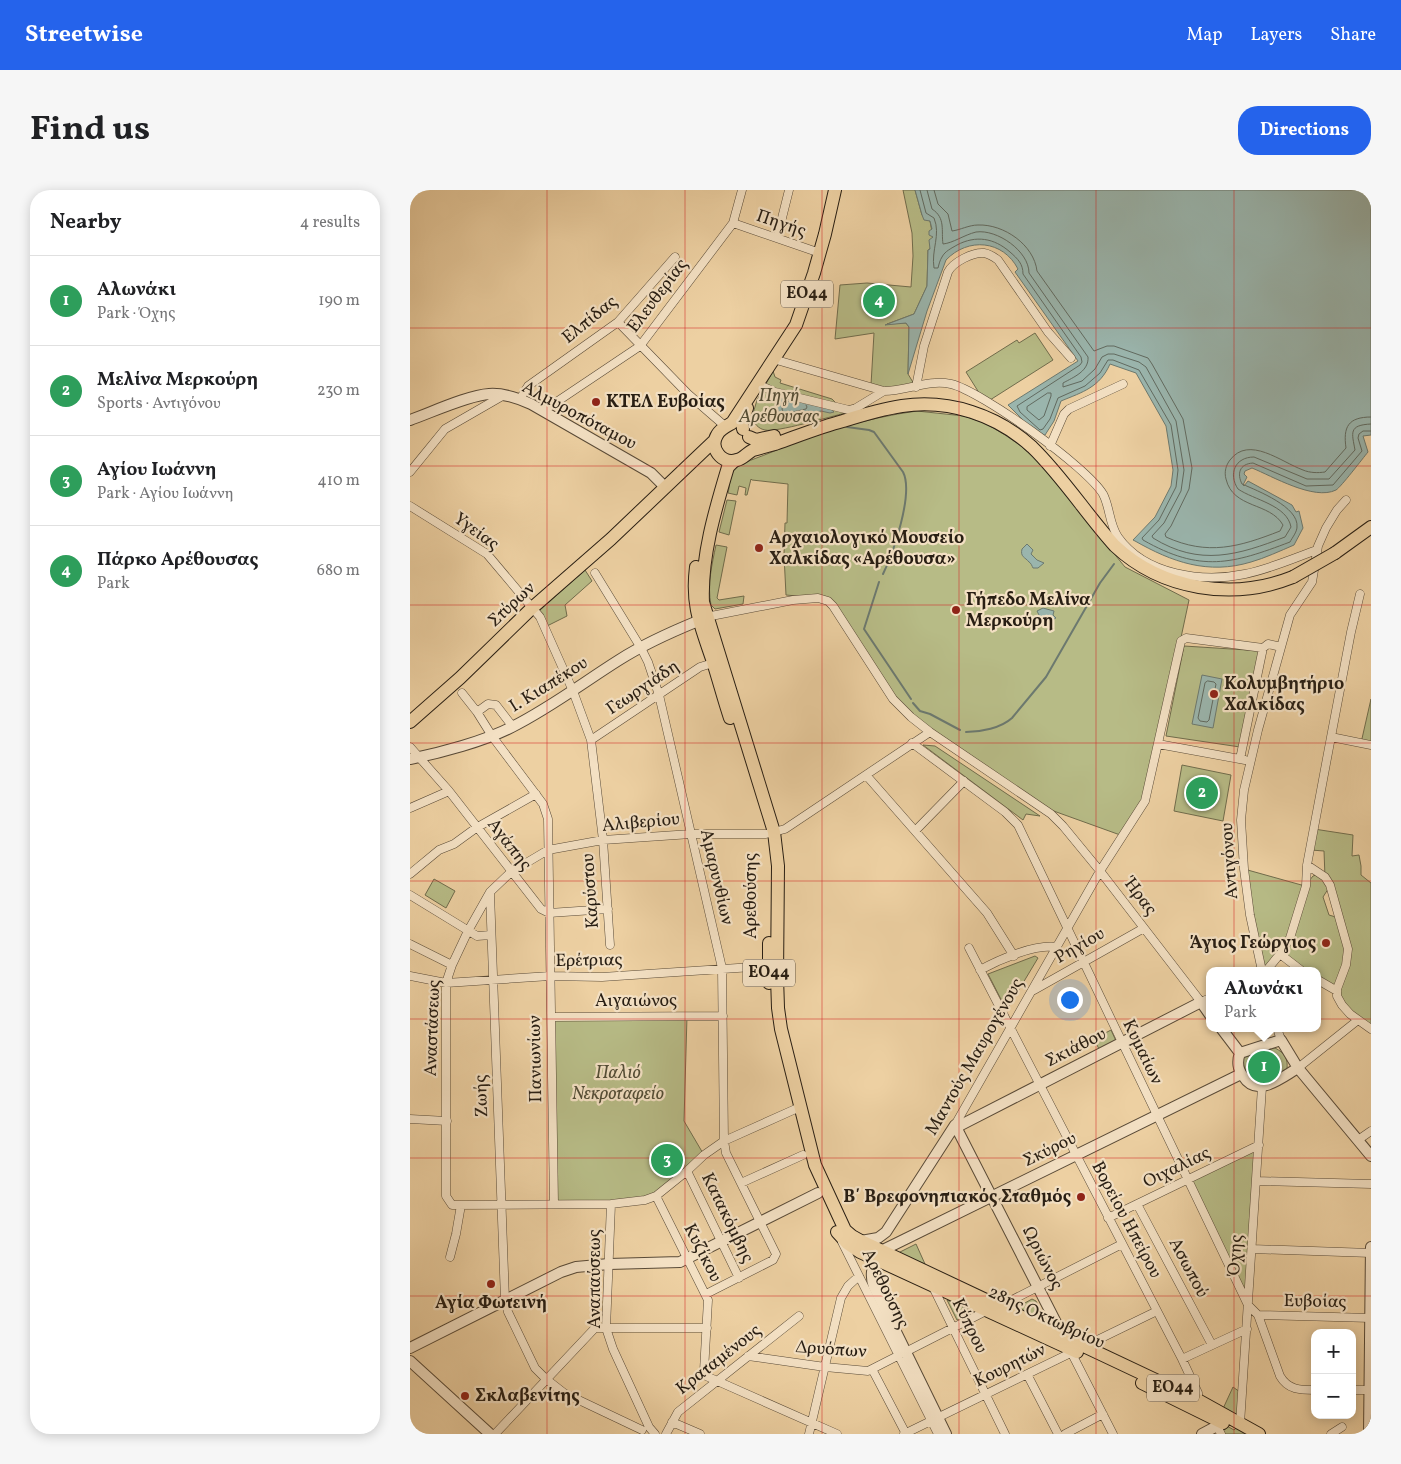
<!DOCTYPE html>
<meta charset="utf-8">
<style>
:root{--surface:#fff;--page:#f6f6f6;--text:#202124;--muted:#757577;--line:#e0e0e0;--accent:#2563eb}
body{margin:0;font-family:Vollkorn,serif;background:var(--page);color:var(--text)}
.controls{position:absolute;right:15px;bottom:15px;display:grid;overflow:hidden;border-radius:10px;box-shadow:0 2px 12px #0003}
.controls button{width:45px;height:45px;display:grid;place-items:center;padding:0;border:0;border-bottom:1px solid var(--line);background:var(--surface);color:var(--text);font:25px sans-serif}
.you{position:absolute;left:659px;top:809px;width:18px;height:18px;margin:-12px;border:4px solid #fff;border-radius:50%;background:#1a73e8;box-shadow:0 0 0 8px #1a73e833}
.badge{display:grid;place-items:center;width:32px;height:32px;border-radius:50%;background:var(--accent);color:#fff;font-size:16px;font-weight:700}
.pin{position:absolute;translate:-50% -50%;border:2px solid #fff;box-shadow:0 1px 5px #0006}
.popup{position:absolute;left:796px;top:777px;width:115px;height:65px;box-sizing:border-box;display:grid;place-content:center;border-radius:10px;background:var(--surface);filter:drop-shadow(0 1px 4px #0005);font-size:16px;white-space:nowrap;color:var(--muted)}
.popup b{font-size:19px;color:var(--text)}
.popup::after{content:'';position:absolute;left:50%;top:100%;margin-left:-10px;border:10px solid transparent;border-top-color:var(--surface)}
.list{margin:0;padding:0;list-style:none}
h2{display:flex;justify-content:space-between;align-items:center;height:65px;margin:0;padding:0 20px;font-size:21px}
h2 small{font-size:16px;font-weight:400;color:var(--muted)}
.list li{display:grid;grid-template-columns:32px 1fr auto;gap:15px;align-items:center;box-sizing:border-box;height:90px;padding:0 20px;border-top:1px solid var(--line)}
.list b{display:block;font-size:19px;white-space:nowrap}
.list p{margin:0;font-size:16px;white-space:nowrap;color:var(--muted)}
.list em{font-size:16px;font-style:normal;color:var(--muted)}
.map{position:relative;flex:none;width:961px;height:1244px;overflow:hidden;border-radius:20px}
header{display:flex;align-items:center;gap:30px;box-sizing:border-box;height:70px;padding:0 25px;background:var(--accent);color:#fff}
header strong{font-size:24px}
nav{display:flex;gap:28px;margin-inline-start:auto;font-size:18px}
.intro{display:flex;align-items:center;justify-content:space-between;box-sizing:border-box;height:120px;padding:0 30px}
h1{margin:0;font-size:35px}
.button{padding:12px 22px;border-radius:20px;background:var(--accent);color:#fff;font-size:18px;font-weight:700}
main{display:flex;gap:30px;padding:0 30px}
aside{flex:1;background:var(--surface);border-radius:20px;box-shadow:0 2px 12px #0003}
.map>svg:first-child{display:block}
.green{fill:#b7bb86;stroke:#706c4c;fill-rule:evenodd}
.water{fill:#9ab5ad;stroke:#6c796f}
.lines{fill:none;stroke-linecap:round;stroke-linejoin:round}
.shore{stroke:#616a60;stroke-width:1}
.stream{stroke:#6c796f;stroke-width:2}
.minor-casing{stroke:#594a37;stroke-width:9}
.tertiary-casing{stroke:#594a37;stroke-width:12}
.primary-casing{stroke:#281e13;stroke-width:14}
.minor{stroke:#f3e0c3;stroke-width:8}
.tertiary{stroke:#f3e0c3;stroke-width:10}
.primary{stroke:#edd0a2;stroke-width:12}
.primary-bridge-casing{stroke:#281e13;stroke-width:14;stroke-linecap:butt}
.primary-bridge{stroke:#edd0a2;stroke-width:12}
.grid{fill:none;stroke:#d62828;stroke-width:1;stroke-opacity:0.55}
.poi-dot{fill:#8f2418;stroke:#f3e0c3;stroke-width:2}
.labels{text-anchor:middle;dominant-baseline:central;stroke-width:4.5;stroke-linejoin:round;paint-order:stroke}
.shield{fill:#f3e0c3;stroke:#655848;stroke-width:1}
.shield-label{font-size:16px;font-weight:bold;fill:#281e13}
.street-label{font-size:18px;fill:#281e13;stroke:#f3e0c3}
.park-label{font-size:18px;font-style:italic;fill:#534d36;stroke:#f3e0c3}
.poi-label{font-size:18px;font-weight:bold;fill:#281e13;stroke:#f3e0c3;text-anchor:start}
</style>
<header>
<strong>Streetwise</strong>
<nav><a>Map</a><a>Layers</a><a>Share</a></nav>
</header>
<div class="intro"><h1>Find us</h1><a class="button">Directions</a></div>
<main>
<aside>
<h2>Nearby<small>4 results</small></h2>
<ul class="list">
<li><span class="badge" style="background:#2e9e5b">1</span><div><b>Αλωνάκι</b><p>Park · Όχης</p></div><em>190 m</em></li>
<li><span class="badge" style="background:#2e9e5b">2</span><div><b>Μελίνα Μερκούρη</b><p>Sports · Αντιγόνου</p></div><em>230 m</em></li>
<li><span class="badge" style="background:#2e9e5b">3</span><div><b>Αγίου Ιωάννη</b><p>Park · Αγίου Ιωάννη</p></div><em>410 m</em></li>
<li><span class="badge" style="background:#2e9e5b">4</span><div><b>Πάρκο Αρέθουσας</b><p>Park</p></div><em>680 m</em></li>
</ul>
</aside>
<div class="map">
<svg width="961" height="1244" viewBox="0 0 961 1244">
<rect width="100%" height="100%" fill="#edd0a2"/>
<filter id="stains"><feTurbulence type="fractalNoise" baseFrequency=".004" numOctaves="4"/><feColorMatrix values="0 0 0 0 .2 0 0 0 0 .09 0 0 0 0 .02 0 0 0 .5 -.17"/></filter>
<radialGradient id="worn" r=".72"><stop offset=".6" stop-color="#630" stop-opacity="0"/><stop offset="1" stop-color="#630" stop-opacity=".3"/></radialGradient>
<path class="green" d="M 493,0 L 505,0 L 512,25 L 520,31 L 523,47 L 520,59 L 518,60 L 517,96 L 504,124 L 477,134 L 496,133 L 499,137 L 498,184 L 504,194 L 478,198 L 461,195 L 464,143 L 425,149 L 430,95 L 457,93 L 501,97 L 503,66 L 502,43 Z
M 625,143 L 643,170 L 580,210 L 571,206 L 556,182 L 607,150 L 609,153 Z
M 363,181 L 365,187 L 371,190 L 370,193 L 422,209 L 436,223 C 422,226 365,243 355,240 C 349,239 344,234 342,227 L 347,210 Z
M 507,221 L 554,226 L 575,233 L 595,245 L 611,256 L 631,274 L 715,377 L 779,410 L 740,593 L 713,646 L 627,615 L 520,542 L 483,509 L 423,416 L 408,408 L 376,405 L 374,365 L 375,333 L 377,333 L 378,294 L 342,290 L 341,289 L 337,305 L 335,305 L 336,298 L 329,296 L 327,305 L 318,303 C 320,296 319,284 326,278 C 334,272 347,268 357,264 C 405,244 455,228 507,221 Z
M 317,310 L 326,311 L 319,345 L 309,342 Z
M 306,355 L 317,357 L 307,408 L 309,410 L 334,406 L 333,414 L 305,419 L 301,415 C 297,395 302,374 306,355 Z
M 175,380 L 182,391 L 155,415 L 157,426 L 137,436 L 129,421 Z
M 774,456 L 853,461 L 830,557 L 756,546 Z
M 961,509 L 961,555 L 951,553 Z
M 513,555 L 525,556 L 630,626 L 616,624 L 613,630 Z
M 772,575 L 821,585 L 813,631 L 764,621 Z
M 904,639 L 943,645 L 942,666 L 949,665 L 951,676 L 951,685 L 961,693 L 961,839 L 952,833 L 927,806 L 908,790 L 908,781 L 892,781 L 870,764 L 852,781 L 834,679 L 895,696 L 903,686 L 909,684 L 915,687 L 914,661 L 901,660 ZM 920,696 L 929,728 L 919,725 L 913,707 Z
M 24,689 L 45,701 L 36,718 L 15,705 Z
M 625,766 L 628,768 L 598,818 L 595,817 L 578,784 Z
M 277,826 L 274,931 L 294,965 L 235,1010 L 144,1014 L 141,827 Z
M 701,840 L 706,851 L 689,859 L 684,849 Z
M 865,858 C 875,863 878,869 877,879 L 851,895 L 833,884 L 833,866 Z
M 849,955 L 838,1115 L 777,990 Z
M 506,1054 L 515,1074 L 488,1063 Z
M 622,1109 L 626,1111 L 635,1129 L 633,1131 L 606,1118 Z
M 537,1110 L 564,1122 L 547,1130 Z
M 823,1197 L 830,1202 L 830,1234 L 848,1244 L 811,1244 L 807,1236 L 817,1236 L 824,1240 L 830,1234 L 811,1223 Z"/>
<path class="water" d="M 505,0 L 961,0 L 961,245 L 953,246 L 958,262 C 953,268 931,297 926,300 C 904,311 862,286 842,278 L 835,281 L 834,284 L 837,287 L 833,295 L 834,296 L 838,291 L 882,315 L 886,322 L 889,321 L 893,338 L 884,355 C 870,361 855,368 841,372 C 798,385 762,372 725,351 L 723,350 L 745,327 L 761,296 L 763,280 L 756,236 L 726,183 L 700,174 C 690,197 673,202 651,211 L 644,231 L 635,245 L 629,246 L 598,215 L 668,171 L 605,82 L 608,79 C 593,50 558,47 536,70 L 517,121 L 498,184 L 499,137 L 496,133 L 475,135 L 504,124 L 517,96 L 518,60 L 520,59 L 519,50 L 523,47 L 519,45 L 519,41 L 522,39 L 520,31 L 514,30 L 512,25 Z
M 370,207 L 421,219 L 424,222 L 420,223 L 411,221 L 374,229 L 371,228 L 367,219 Z
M 617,354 L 623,360 L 621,364 L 627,370 L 634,373 L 628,378 L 623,378 C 622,376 621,373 619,372 C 615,367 610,367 612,359 Z
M 633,418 L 644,421 L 643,425 L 646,428 L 640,431 L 631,429 L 627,421 Z
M 792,485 L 812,489 L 803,538 L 782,534 Z"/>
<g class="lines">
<path class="shore" d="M 510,0 L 516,23 L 524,28 C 531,45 521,60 524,78 L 528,78 C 529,74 530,70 532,67 C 535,61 542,58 547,55 C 566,45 584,48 600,62 C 608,69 613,74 613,84 L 671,167 L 672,172 L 670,175 L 607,216 L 610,222 L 630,240 L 633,239 L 640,229 L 648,208 L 675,196 L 690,183 L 698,170 L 703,170 L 729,180 L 761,235 L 768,280 L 766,297 L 749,330 L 732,348 L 733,350 C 791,383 822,374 880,352 C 882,348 887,342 887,337 C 889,317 848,301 832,294 C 827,284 829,274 843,273 L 896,296 L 923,295 L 952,261 L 948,248 L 949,244 L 953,241 L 961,241
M 517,0 L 522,19 C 536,28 531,41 533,54 C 543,53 554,45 566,42 C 587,39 619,61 619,83 L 678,167 C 679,181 664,187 653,193 L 653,197 L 672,191 L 685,179 L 692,167 L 698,164 L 704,164 L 729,172 L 736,177 L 766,231 L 774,280 L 771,301 L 754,333 L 742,346 L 743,348 C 790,377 828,365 875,347 L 881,337 C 877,315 844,310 828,299 C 818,284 825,267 844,267 L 897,289 L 919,289 L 945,260 C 942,243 938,235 961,234
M 524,0 L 528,14 L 538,24 L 542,41 C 550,40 559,35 568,35 C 594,34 624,55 627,81 L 684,161 L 697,156 L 704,156 L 738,168 L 742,174 L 773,229 L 782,278 L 779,299 L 761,336 L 755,344 L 756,347 C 798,366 829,357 870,341 L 873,335 C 860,312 823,319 816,289 C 814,282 816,275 820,270 C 839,245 871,272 893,280 C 900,283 908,283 915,282 L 936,258 C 933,237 938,227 961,227
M 638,203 L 641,203 L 641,206 L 634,226 L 629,230 L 617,220 L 617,217 Z
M 383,212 L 374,211 L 372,219 L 374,224 L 396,219 L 397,217 L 396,215
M 798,491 L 804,492 L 806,494 L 799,530 L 797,532 L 790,531 L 788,528 L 795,493 Z"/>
<path class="stream" d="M 437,237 L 459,240 L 464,242 L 493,282 C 504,303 483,364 473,384
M 469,392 L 454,439 L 501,509
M 503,513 L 510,521 L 520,524 L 550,540
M 556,542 C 571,542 591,538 602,528 L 636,487 L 690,393 L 704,374"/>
<g class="minor-casing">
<path id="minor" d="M 323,33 L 410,63
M 367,48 L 379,0
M 208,132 L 278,204 L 316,237
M 363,169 L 474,201 C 497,201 518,189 541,194 C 571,201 677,277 693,304 C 700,317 699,334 708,347 C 735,385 792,393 835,384 C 860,379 884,368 907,360
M 347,194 L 365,202 L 439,220 L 446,218 L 474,201
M 506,197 L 514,156 L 538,82 C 543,72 563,62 574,63 C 580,64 584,67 588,70 L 638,142 L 661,168
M 110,209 L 118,196 L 208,132 L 265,67
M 133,221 L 230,156 L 323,33 L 332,0
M 640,256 L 654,224 L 659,219 L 713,194
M 0,282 L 35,239 L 94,205
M 0,316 L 77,364 L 130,427 L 163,501 L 181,550 L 193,650 L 200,755
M 185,383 L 231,458 L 238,472 L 249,505 L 312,778 L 314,951 L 316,963 L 366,1064 L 363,1070 L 296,1104
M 296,427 L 383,410 L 408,408 L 418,411 L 423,416 L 483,509 L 501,527 L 520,542 L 641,624 L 653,636 L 690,681 L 791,812 L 800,808
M 52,503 L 67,522
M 103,537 L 86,515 L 78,514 L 67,522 L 82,546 L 133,614 L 138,629 L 144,1014
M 921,547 L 961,555
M 181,550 L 290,477 L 303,473
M 502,553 L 595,622 L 608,635 L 838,1115 L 848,1125 L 870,1186 C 878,1200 890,1200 905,1200
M 748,554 L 835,570
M 0,557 L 39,601 L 131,719 L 139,723 L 198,719
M 830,569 L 853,458
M 456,585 L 577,723 L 604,766
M 0,618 L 39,601
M 505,641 L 554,591
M 897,675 L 915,687 L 920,695 L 938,759 L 936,775 L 927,799 L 927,806 L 932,815 L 940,824 L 961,839
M 0,684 L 29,660 L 44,654 L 66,638 L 126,604
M 80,704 L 95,1110 L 98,1122 L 125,1178 L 136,1189 L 154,1203 L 232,1240
M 0,705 L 67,746 L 81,745
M 0,754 L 42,775
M 559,758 L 772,1169 L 788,1203 L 788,1210
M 870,764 L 892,781
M 570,780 C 590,769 625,754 647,757
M 852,781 L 840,725 L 834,679 L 831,630 L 834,600 L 848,540 L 880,425 L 902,392 L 908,356 L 916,338 L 927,320 L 936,310
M 856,781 L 870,764 L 880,748 L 896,696 L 897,675 L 921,547 L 941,442 L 950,404
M 0,786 L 36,793 L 140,786 L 192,787 L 359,776
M 908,790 L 927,801
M 624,800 L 734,738
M 141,827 L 313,826
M 867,838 L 871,850
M 888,878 L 948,830
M 390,917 L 314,951 L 294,965 L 277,981 L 246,1006 L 235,1010 L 201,1014 L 42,1015 L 36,1006 L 36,793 L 42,775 L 58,741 L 80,702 L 101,682 L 138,660 L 193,650 L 281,644 L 356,644 L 375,639 L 520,542
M 0,929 L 37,931
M 545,935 L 690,681 L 735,611 L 771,451 L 776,448 L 853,458 L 858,454 L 871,457
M 948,950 L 961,941
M 277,981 L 329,1088
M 846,991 L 961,994
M 331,993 L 393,965
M 246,1006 L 298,1110 L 294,1181 L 296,1186 L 427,1244
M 201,1014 L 196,1138 L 203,1159 L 239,1237 L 245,1244
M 727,1014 L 802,1155
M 698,1028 L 849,955
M 432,1052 L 528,1244
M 842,1059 L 961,1063
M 40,1067 L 46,1044 L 51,1015
M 523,1097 L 595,1244
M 595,1118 L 598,1112 L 712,1054
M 848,1125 L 961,1128
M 660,1160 L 703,1244
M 338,1166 L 415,1177 L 458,1181 L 578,1120
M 772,1169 L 837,1139
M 462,1179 L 495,1242
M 617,1184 L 648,1244
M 942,1200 L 961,1200
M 262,1232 L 290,1244
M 830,1234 L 852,897
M 807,1236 L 811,1244
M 85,1244 L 185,1138 L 297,1138
M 256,1244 L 268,1222 L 389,1126
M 399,1244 L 431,1108 L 438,1096 L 449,1086
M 494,1244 L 747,1121
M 655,1244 L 693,1224
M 921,1244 L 932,1237"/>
</g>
<g class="tertiary-casing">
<path id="tertiary" d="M 0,230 C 20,223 59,205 79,204 C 93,203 108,208 121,214 L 241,283 L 255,297
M 0,569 C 30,563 75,551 102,537 C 140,518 174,492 209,470 C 234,454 261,442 288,431
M 811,838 L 830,863
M 888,878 C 872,887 847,909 833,886 C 828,880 827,871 830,863 L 871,850 L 888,878 L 961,966
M 545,935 L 655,1150
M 547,937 L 791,812 L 800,825
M 451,1051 L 468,1048 L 476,1042 L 545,935
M 0,1158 L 151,1082 L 166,1077 L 199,1074 L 270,1072 L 408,1003
M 0,1171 L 80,1244
M 536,1244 L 464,1097 C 459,1083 463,1073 471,1061 L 831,884
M 792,1244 L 807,1236 L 809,1232
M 959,1244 L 961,1057"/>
</g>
<g class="primary-casing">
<path id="primary" d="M 425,0 L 415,44 L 404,83 L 386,135 L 322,233 C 317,236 310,239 307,245 C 299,258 312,275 327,270 C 333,269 337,263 343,260 C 350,258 357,256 365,254 C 388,246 410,237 433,231 C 452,225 472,219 492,216 C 539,209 587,225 622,257 C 653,287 676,324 705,356 C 752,400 823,411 883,387
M 333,239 L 332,232 L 337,218
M 339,247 L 346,250 L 364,246
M 324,271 L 318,277 C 305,320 291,367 293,412 L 364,642 L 368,676 L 367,787 L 368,818 L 371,839 L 405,975 L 435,1040 L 442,1046 L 451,1051 L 786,1209 L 849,1244
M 925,363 L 961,337
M 286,377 C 281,416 291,436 303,472 C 309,491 314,510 320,528
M 0,532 L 50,488 L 122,418 L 201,349 L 305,250
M 359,753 L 359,793
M 427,1042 L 437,1053 L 450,1062 L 667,1162
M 732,1193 L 813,1233"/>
</g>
<use href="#minor" class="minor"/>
<use href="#tertiary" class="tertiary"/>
<use href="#primary" class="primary"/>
<g class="primary-bridge-casing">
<path id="primary-bridge" d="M 883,387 L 925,363"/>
</g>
<use href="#primary-bridge" class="primary-bridge"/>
</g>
<path class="grid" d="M 137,0 L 137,1244M 275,0 L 275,1244M 412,0 L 412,1244M 549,0 L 549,1244M 686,0 L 686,1244M 824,0 L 824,1244M 0,138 L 961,138M 0,276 L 961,276M 0,415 L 961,415M 0,553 L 961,553M 0,691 L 961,691M 0,829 L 961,829M 0,968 L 961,968M 0,1106 L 961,1106"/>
<g class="poi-dot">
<circle cx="186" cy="212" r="5"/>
<circle cx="349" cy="358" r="5"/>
<circle cx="546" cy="420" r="5"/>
<circle cx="804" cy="504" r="5"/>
<circle cx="916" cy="753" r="5"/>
<circle cx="671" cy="1007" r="5"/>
<circle cx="81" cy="1094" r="5"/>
<circle cx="55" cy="1206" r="5"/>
</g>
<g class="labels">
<g class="shield">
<rect x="371" y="90.5" width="52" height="27" rx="4"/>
<rect x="333" y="769.5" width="52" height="27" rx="4"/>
<rect x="737" y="1184.5" width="52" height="27" rx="4"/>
</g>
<g class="shield-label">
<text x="397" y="104">ΕΟ44</text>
<text x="359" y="783">ΕΟ44</text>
<text x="763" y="1198">ΕΟ44</text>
</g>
<g class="street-label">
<text transform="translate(371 34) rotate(19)">Πηγής</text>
<text transform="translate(248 106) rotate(-53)">Ελευθερίας</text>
<text transform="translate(180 130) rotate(-39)">Ελπίδας</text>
<text transform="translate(169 226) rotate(28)">Αλμυροπόταμου</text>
<text transform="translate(66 342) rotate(36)">Υγείας</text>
<text transform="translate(102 415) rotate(-43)">Στύρων</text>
<text transform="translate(139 495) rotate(-32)">Ι. Κιαπέκου</text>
<text transform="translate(233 498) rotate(-34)">Γεωργιάδη</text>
<text transform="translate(231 633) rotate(-5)">Αλιβερίου</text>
<text transform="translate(99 655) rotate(52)">Αγάπης</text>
<text transform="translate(820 671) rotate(-94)">Αντιγόνου</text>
<text transform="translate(306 687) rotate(77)">Αμαρυνθίων</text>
<text transform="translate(181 701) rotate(-94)">Καρύστου</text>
<text transform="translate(341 706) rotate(-90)">Αρεθούσης</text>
<text transform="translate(730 707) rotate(53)">Ήρας</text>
<text transform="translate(670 756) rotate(-30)">Ρηγίου</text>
<text transform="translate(179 771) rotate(-1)">Ερέτριας</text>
<text x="226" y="811">Αιγαιώνος</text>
<text transform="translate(23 838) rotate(-88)">Αναστάσεως</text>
<text transform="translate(666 858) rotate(-27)">Σκιάθου</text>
<text transform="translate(732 862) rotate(64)">Κυμαίων</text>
<text transform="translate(565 867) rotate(-60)">Μαντούς Μαυρογένους</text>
<text transform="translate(126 869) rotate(-91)">Πανιωνίων</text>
<text transform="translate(72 906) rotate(-92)">Ζωής</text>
<text transform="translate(640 960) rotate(-26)">Σκύρου</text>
<text transform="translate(767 978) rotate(-26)">Οιχαλίας</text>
<text transform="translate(317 1028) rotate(64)">Κατακόμβης</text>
<text transform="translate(716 1030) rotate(62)">Βορείου Ηπείρου</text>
<text transform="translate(292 1063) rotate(63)">Κυζίκου</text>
<text transform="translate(826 1065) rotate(-86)">Όχης</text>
<text transform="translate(632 1068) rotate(63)">Ωριώνος</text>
<text transform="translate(778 1078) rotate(62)">Ασωπού</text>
<text transform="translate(185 1089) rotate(-90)">Αναπαύσεως</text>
<text transform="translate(475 1099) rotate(64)">Αρεθούσης</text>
<text transform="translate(905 1112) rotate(1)">Ευβοίας</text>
<text transform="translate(636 1128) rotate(25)">28ης Οκτωβρίου</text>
<text transform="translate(559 1136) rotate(64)">Κύπρου</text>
<text transform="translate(421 1160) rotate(4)">Δρυόπων</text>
<text transform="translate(309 1170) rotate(-38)">Κραταμένους</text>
<text transform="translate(600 1176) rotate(-26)">Κουρητών</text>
</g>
<g class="park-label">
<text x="369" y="206">Πηγή<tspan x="369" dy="21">Αρέθουσας</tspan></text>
<text x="208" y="883">Παλιό<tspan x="208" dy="21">Νεκροταφείο</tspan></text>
</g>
<g class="poi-label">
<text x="196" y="212">ΚΤΕΛ Ευβοίας</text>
<text x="359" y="348">Αρχαιολογικό Μουσείο<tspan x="359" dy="21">Χαλκίδας «Αρέθουσα»</tspan></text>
<text x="556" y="410">Γήπεδο Μελίνα<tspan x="556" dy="21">Μερκούρη</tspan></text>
<text x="814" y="494">Κολυμβητήριο<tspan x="814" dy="21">Χαλκίδας</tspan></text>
<text x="906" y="753" text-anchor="end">Άγιος Γεώργιος</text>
<text x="661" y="1007" text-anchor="end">Β΄ Βρεφονηπιακός Σταθμός</text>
<text x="81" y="1113" text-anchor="middle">Αγία Φωτεινή</text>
<text x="65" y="1206">Σκλαβενίτης</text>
</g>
</g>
<rect width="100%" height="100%" filter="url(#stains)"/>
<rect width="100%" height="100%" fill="url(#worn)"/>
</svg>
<div class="controls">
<button>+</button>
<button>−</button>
</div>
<div class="you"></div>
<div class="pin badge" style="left:854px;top:877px;background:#2e9e5b">1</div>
<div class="popup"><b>Αλωνάκι</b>Park</div>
<div class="pin badge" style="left:792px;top:603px;background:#2e9e5b">2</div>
<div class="pin badge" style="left:257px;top:970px;background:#2e9e5b">3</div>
<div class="pin badge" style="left:469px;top:111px;background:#2e9e5b">4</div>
</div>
</main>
